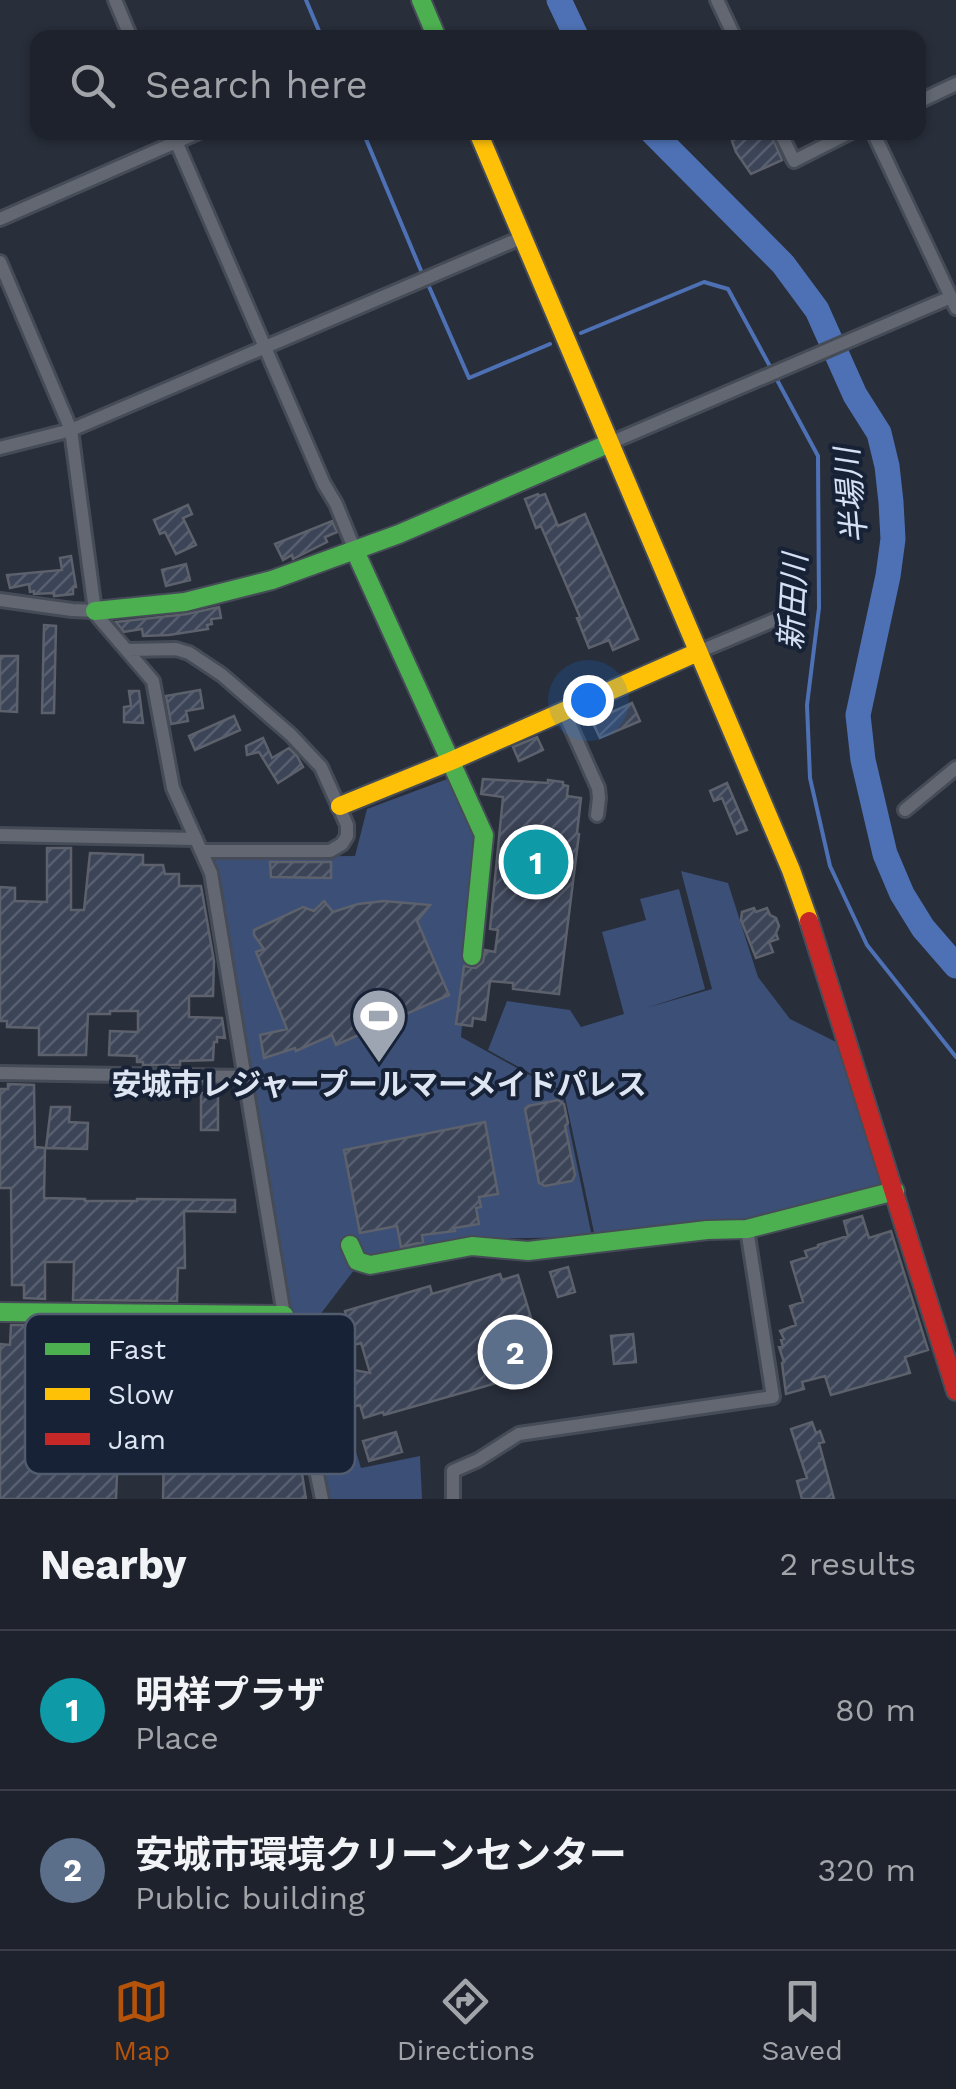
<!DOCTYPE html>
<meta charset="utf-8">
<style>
:root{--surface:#1e222c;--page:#262a34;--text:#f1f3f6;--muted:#a1a4a9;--line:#3c3f48;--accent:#b45309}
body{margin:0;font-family:"Work Sans","Noto Sans JP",sans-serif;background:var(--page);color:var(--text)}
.you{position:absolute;left:588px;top:700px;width:35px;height:35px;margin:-25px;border:8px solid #fff;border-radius:50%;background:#1a73e8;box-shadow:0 0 0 15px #1a73e833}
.badge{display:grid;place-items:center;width:65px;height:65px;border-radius:50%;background:var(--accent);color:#fff;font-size:32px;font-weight:700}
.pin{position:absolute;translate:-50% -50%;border:5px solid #fff;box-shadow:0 2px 10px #0006}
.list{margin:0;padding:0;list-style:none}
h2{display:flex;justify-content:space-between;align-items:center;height:130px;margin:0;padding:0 40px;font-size:42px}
h2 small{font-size:32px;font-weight:400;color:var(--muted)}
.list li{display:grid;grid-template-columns:65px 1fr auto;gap:30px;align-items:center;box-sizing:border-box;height:160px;padding:0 40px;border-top:2px solid var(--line)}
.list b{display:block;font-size:38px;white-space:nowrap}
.list p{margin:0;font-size:32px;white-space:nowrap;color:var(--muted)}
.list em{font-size:32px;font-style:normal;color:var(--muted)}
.icon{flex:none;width:55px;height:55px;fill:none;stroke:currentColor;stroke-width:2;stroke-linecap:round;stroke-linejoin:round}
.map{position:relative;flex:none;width:956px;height:1499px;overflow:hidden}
.search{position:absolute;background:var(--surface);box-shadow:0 2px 8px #0004;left:30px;right:30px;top:30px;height:110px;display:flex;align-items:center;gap:25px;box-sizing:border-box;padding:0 35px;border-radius:20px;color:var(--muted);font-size:38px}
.sheet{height:450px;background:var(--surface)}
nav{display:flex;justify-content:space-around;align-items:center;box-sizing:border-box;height:140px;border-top:2px solid var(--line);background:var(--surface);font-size:28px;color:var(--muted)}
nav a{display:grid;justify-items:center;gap:5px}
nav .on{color:var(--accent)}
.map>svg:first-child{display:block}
.green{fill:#3b4f77}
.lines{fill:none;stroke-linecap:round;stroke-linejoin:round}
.stream{stroke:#4e71b5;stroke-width:4}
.river{stroke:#4e71b5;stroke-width:25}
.building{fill:url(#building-hatch);stroke:#5c616c;stroke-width:2.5}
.street-casing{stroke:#464c57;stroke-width:18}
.fast-casing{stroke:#464c57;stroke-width:22}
.slow-casing{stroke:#464c57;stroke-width:22}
.jam-casing{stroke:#464c57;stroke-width:22}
.street{stroke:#626771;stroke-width:12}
.fast{stroke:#4caf50;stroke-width:18}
.slow{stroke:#ffc107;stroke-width:18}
.jam{stroke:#c62828;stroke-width:18}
.labels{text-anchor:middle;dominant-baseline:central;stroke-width:8;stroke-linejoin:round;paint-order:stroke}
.poi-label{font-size:30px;font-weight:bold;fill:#dde5f3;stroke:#172237}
.water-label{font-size:32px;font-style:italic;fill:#d5e0f5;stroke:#172237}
.key{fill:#172237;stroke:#525c6f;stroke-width:2.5}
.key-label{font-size:28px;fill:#dde5f3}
</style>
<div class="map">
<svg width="956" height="1499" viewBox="0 0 956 1499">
<defs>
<pattern id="building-hatch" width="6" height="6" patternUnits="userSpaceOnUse" patternTransform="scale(2.5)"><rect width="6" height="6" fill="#3c4457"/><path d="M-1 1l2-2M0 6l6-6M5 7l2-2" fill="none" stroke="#585f70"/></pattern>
</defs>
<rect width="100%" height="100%" fill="#282e3a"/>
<path class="green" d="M 450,778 L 478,839 L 461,1037 L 562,1093 L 592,1237 L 461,1239 L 364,1257 L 316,1320 L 361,1468 L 420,1456 L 422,1499 L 330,1499 L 288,1301 L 213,862 L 220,857 L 355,856 L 367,809 Z
M 681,871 L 728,883 L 758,977 L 790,1019 L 840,1044 L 882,1178 L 879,1187 L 756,1217 L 595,1237 L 564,1092 L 488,1050 L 507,1001 L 570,1010 L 581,1027 L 624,1014 L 602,932 L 646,920 L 640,899 L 679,889 L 705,989 L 646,1008 L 712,989 Z"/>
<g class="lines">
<path class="stream" d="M 306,0 L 322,38
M 363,132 L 422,273
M 427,282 L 469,378 L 550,344
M 581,333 L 704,282 L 728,289 L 772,370
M 776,378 L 818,456 L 819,608 L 807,705 L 810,778 L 830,866 L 867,945 L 956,1057"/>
<path class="river" d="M 559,0 L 577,38
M 652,132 L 783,264 L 817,310 L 855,395 L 879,433 L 887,466 L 891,502 L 893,539 L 888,576 L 858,715 L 863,760 L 885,854 L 902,894 L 923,928 L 956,966"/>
</g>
<path class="building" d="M 749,132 L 770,132 L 782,160 L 751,174 L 736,152 L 732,141 Z
M 538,494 L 539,496 L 545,494 L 558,526 L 585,514 L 638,639 L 613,650 L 609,640 L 589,648 L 577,618 L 580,617 L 541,526 L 536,528 L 525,499 Z
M 188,505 L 192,514 L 183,518 L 196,545 L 176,554 L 165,532 L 160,534 L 154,520 Z
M 332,521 L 337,532 L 325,537 L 327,542 L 293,559 L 292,555 L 283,560 L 275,544 Z
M 71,556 L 76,587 L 73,587 L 73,594 L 54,596 L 54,593 L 34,594 L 34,591 L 30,592 L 29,584 L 10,588 L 7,575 L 62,570 L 60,558 Z
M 186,564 L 190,580 L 166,586 L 162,570 Z
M 219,607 L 221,618 L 211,619 L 212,624 L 207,625 L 208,629 L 169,635 L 143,636 L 142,629 L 124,632 L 116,622 L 187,614 Z
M 44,625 L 56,626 L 54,713 L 42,713 Z
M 0,656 L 18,656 L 17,712 L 0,711 Z
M 200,690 L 203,708 L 186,711 L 188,721 L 171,724 L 166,696 Z
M 129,691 L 139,691 L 143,723 L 124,722 L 124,707 L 131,706 Z
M 632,703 L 640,721 L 600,738 L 592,721 Z
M 234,716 L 240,730 L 195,750 L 189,736 Z
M 537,737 L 543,750 L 519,761 L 513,747 Z
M 263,738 L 272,758 L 289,748 L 297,756 L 303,767 L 278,783 L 259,752 L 247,755 L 246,746 Z
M 483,779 L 548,783 L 548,780 L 563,782 L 563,785 L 568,786 L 567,796 L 581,798 L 577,833 L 579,834 L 559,994 L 513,989 L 513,983 L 490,981 L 485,1020 L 473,1018 L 472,1026 L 456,1024 L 464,966 L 476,968 L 483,962 L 485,950 L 495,952 L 498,930 L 490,929 L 503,797 L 481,794 Z
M 727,783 L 747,830 L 737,834 L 722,798 L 714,801 L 710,791 Z
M 47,848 L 71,848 L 71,910 L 84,910 L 90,853 L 143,855 L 143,865 L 163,865 L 165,874 L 179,874 L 179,886 L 201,886 L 214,961 L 213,996 L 189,996 L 189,1017 L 222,1018 L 225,1038 L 217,1037 L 217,1042 L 214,1042 L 213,1060 L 180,1061 L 180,1065 L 143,1065 L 143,1062 L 137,1062 L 137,1056 L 109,1055 L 110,1031 L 138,1032 L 138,1011 L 110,1011 L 110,1014 L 88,1014 L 86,1055 L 39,1055 L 39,1028 L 7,1027 L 7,1021 L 0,1021 L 0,887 L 15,888 L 15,901 L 47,902 Z
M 270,862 L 331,862 L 331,878 L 271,877 Z
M 324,901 L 333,912 L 358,904 L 384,901 L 430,905 L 417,921 L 449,995 L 336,1045 L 332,1035 L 296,1051 L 295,1048 L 264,1058 L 260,1035 L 287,1029 L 256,952 L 264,949 L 254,935 L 254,930 L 303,907 L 314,911 Z
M 754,908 L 756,912 L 767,908 L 770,915 L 776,918 L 779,926 L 776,933 L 778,939 L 769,942 L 773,952 L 756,958 L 741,920 L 742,912 Z
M 8,1084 L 34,1085 L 35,1147 L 45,1148 L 44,1198 L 85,1199 L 85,1201 L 137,1201 L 137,1199 L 235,1200 L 235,1212 L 184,1211 L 185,1268 L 178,1268 L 177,1301 L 73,1300 L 74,1262 L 45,1262 L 45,1299 L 24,1298 L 24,1285 L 12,1285 L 11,1188 L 0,1188 L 0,1089 L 8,1089 Z
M 201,1093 L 218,1093 L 218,1130 L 201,1130 Z
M 558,1100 L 564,1104 L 568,1123 L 565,1126 L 575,1175 L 572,1181 L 545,1186 L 539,1183 L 525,1109 L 528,1106 Z
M 51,1107 L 70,1107 L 69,1122 L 88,1123 L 87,1149 L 46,1148 Z
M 485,1122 L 498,1194 L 479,1197 L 481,1207 L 476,1208 L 479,1224 L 454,1228 L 455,1231 L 422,1235 L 423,1242 L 401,1247 L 397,1226 L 360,1233 L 344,1150 Z
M 862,1216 L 869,1238 L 891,1231 L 928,1350 L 905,1357 L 910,1373 L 831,1395 L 825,1376 L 802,1382 L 804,1389 L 786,1394 L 782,1363 L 784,1362 L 779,1347 L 783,1346 L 781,1340 L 784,1339 L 780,1331 L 796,1325 L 790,1306 L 803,1302 L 791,1262 L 807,1257 L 805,1251 L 818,1247 L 818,1245 L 848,1236 L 844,1221 Z
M 568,1267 L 575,1292 L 558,1297 L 550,1272 Z
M 500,1274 L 502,1280 L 518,1275 L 532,1321 L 528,1322 L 543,1374 L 501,1386 L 500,1382 L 384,1415 L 383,1412 L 364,1418 L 360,1405 L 353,1407 L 349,1391 L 354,1390 L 350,1374 L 354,1370 L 370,1373 L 361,1343 L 354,1345 L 345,1311 L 430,1286 L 432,1294 Z
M 11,1325 L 32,1325 L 32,1348 L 45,1349 L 45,1356 L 56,1357 L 55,1377 L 84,1378 L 86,1325 L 134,1326 L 134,1348 L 109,1347 L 108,1356 L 98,1356 L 98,1388 L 103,1388 L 105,1403 L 160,1401 L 161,1326 L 215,1327 L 214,1340 L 229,1340 L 230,1370 L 245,1369 L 246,1378 L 263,1379 L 263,1386 L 267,1386 L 267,1412 L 275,1412 L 275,1439 L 294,1440 L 295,1462 L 300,1461 L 306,1499 L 163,1499 L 164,1450 L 157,1450 L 157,1429 L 119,1428 L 116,1499 L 0,1499 L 0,1344 L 10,1345 Z
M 633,1334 L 636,1362 L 614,1364 L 611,1336 Z
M 812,1422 L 816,1433 L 820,1431 L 824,1442 L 819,1443 L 834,1499 L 802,1499 L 797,1481 L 807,1478 L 791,1429 Z
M 396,1432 L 402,1452 L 369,1461 L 363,1441 Z"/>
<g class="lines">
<g class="street-casing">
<path id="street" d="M 115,0 L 131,38
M 717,0 L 735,38
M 918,102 L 956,84
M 172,132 L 324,484 L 336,504 L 356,553
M 780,132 L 794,161 L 851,132
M 873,132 L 956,308
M 0,219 L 199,132
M 0,262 L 71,430 L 95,611 L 99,618 L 153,681 L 173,788 L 211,873 L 284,1315 L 322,1499
M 610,443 L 951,297
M 0,448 L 71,430 L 523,237
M 0,600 L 72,610 L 95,611
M 128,650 L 176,649 L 189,653 L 222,675 L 291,735 L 321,767 L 347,825 L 347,836 L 342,844 L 330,851 L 201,851
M 698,652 L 782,617
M 564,712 L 598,788 L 599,798 L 597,815
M 905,810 L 956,768
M 0,835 L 196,839
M 0,1073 L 245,1077
M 453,1499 L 453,1471 L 478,1460 L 519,1434 L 773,1397 L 747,1229"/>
</g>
<g class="fast-casing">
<path id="fast" d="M 421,0 L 437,38
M 356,553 L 484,835 L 472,956
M 95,611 L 185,602 L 272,580 L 399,534 L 610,443
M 350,1245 L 357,1261 L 370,1265 L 472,1246 L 528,1251 L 707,1230 L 747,1229 L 895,1191
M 0,1312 L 284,1315"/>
</g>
<g class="slow-casing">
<path id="slow" d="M 478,132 L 791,870 L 809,921
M 340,806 L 451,761 L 698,652"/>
</g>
<g class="jam-casing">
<path id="jam" d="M 809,921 L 956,1391"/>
</g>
<use href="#street" class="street"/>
<use href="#fast" class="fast"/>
<use href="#slow" class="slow"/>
<use href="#jam" class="jam"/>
</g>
<defs>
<g id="stadium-pin" transform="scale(2.875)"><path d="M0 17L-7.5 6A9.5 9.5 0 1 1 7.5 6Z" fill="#9ea5b2" stroke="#172237"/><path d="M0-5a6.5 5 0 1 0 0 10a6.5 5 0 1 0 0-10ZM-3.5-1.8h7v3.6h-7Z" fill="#fff"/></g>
</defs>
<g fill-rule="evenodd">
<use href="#stadium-pin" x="379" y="1016"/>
</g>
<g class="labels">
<g class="poi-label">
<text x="379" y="1084">安城市レジャープールマーメイドパレス</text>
</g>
<g class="water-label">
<text transform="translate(851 496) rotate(-95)">半場川</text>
<text transform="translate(793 602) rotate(-87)">新田川</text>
</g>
</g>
<rect x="25" y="1314" width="330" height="160" rx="15" class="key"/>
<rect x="45" y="1343" width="45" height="12" fill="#4caf50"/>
<rect x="45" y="1388" width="45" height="12" fill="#ffc107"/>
<rect x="45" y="1433" width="45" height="12" fill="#c62828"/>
<g class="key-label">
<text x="108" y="1359">Fast</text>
<text x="108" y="1404">Slow</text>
<text x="108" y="1449">Jam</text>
</g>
</svg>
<div class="you"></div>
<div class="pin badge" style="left:536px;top:862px;background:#0f9aa8">1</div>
<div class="pin badge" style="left:515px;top:1352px;background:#5c6f8a">2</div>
<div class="search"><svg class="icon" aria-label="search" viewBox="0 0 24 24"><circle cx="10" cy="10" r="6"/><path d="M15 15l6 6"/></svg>Search here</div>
</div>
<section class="sheet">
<h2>Nearby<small>2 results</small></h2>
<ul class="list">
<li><span class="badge" style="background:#0f9aa8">1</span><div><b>明祥プラザ</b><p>Place</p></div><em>80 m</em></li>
<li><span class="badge" style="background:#5c6f8a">2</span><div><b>安城市環境クリーンセンター</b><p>Public building</p></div><em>320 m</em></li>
</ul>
</section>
<nav>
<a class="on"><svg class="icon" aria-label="map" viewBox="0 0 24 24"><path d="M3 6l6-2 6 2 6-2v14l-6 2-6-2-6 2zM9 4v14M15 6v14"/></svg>Map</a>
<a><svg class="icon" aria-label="directions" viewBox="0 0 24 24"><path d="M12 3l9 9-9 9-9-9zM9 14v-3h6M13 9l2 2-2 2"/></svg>Directions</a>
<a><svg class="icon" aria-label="saved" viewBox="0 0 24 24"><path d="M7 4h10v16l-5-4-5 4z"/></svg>Saved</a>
</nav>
